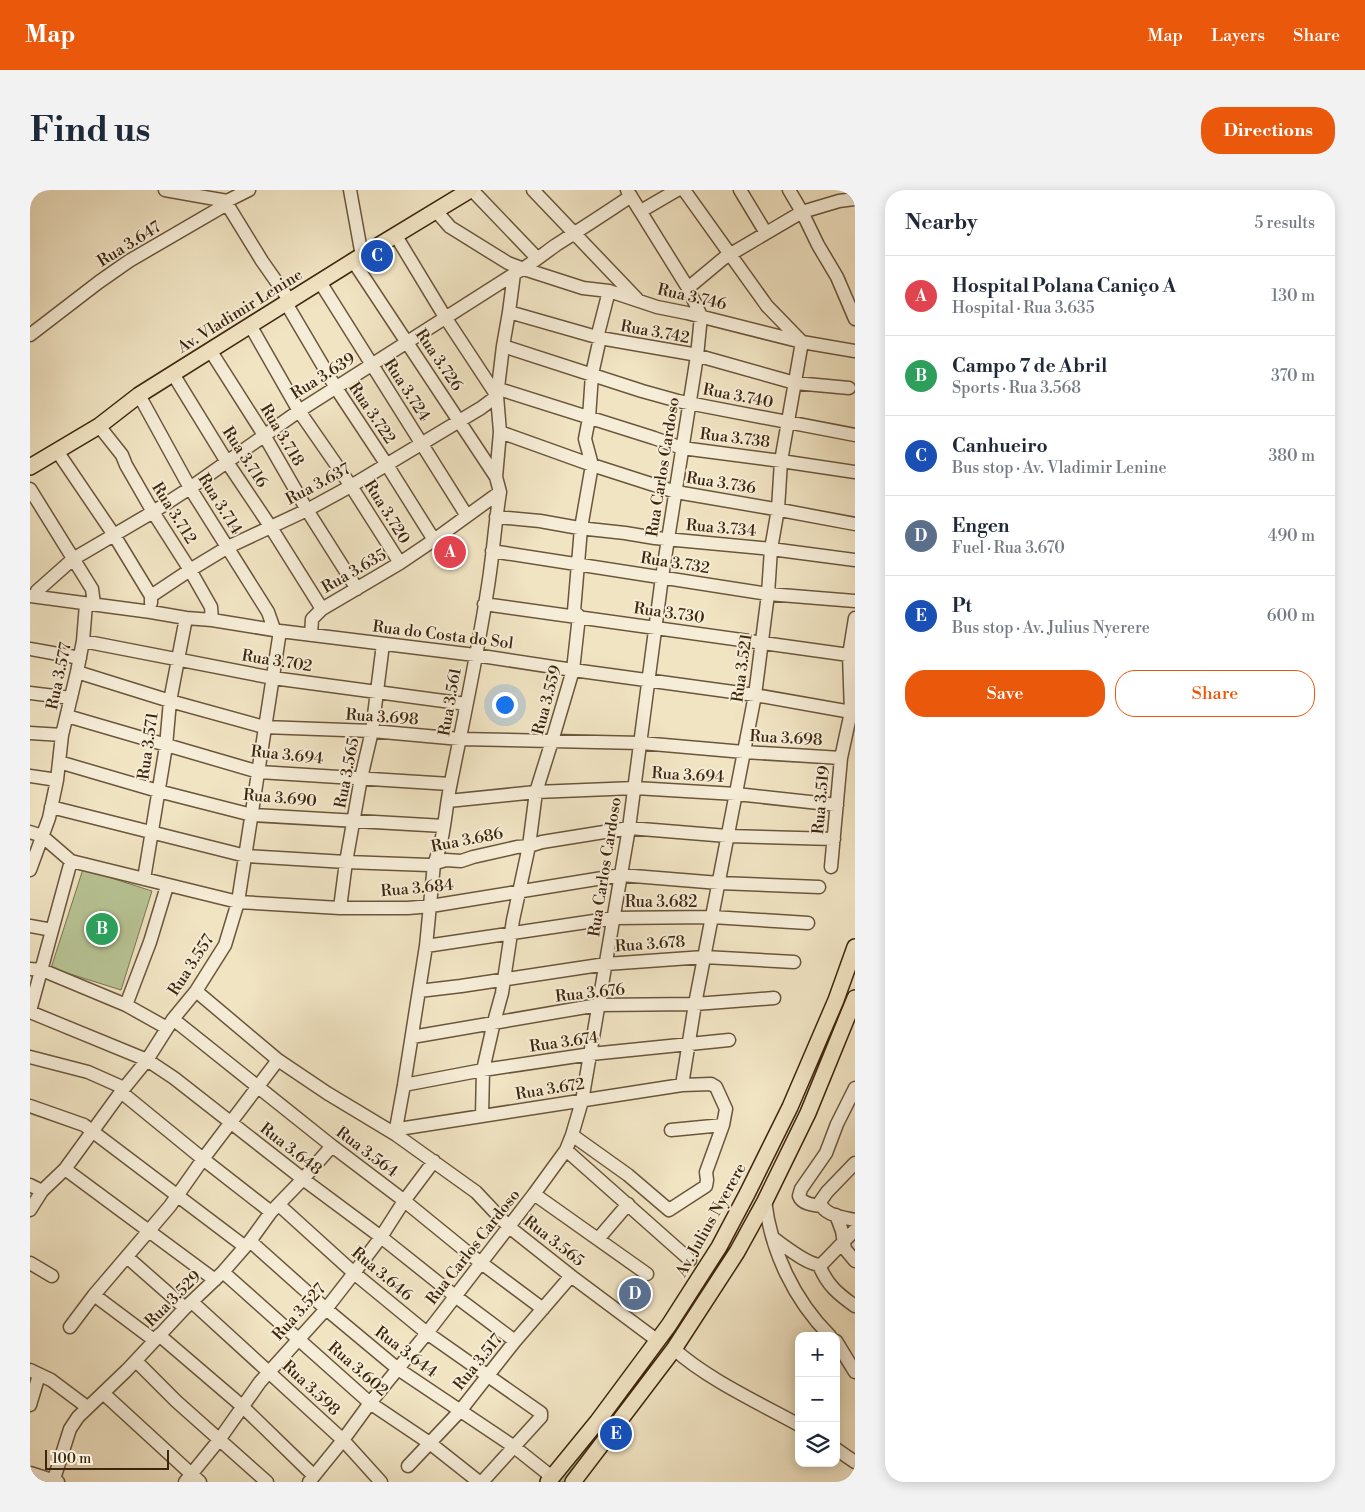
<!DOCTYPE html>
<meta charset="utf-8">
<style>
:root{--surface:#fff;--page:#f2f2f3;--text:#1f2937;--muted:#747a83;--line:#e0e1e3;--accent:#ea580c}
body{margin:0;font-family:"Libre Bodoni",serif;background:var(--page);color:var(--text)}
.controls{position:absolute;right:15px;bottom:15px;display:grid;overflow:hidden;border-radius:10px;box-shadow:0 2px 12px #0003}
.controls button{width:45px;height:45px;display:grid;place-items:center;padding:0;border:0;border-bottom:1px solid var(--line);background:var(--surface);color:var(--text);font:25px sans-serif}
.scale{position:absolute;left:15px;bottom:12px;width:124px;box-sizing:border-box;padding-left:5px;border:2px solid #3d260e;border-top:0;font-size:14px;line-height:18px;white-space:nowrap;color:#3d260e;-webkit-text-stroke:4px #f6edd8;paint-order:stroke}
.you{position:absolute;left:474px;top:514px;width:18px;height:18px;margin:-12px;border:4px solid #fff;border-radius:50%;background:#1a73e8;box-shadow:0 0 0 8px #1a73e833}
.badge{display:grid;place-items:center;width:32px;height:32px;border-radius:50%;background:var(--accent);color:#fff;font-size:16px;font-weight:700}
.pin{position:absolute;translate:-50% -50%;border:2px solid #fff;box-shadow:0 1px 5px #0006}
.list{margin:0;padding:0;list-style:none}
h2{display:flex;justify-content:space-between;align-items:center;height:65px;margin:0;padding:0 20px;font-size:21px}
h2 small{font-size:16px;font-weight:400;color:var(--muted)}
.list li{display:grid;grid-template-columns:32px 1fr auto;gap:15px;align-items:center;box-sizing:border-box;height:80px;padding:0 20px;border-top:1px solid var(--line)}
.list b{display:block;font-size:19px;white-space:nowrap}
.list p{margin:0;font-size:16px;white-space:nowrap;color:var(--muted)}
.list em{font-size:16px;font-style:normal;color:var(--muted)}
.actions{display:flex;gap:10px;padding:15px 20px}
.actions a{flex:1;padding:11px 0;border:1px solid var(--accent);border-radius:20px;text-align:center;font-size:18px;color:var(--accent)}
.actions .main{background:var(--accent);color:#fff}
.icon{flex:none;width:28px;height:28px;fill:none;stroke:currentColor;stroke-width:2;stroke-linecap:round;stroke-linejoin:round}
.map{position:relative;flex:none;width:825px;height:1292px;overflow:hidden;border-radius:20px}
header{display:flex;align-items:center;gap:30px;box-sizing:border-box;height:70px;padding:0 25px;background:var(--accent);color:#fff}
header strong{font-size:24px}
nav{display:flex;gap:28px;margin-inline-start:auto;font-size:18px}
.intro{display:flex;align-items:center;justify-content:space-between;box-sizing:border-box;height:120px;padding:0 30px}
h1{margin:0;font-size:35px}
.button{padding:12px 22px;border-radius:20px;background:var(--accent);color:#fff;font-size:18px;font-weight:700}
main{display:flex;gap:30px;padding:0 30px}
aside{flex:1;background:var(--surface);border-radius:20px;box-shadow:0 2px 12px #0003}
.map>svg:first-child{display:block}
.grass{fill:#b8c495;stroke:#7a7552}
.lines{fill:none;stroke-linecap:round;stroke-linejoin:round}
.minor-casing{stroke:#6a563b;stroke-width:15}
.major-casing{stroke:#3d260e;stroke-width:18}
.minor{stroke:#f6edd8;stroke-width:12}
.major{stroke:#f1e4c3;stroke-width:15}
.labels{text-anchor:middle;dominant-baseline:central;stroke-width:4;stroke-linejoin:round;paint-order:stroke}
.street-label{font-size:16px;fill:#3d260e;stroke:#f6edd8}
</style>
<header>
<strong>Map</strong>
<nav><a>Map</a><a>Layers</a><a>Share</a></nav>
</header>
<div class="intro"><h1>Find us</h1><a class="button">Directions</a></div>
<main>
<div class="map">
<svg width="825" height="1292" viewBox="0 0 825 1292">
<rect width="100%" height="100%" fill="#f1e4c3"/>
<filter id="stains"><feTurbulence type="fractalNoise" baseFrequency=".004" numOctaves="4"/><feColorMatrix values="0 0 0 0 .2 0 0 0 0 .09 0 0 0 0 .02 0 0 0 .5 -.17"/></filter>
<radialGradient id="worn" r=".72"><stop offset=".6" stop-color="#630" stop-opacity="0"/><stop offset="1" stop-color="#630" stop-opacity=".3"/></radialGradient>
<path class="grass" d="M 53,679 L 122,701 L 91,800 L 21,778 Z
M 643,1140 L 647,1144 L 536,1292 L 522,1292 Z"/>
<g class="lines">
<g class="minor-casing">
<path id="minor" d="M 135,0 L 197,11
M 320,0 L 332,66
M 442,0 L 507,68
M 503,0 L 607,109
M 710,0 L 736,43
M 759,0 L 772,22 L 788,55 L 807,87 L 825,129
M 197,14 L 232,71 L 260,111
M 406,21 L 420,37 L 478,73 L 494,79 L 553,98 L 579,101 L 627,117 L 657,123 L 772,152 L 825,161
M 611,21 L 647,0
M 323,71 L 466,287
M 290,92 L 437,326
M 658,98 L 694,68 L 772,22 L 809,11 L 825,9
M 256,113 L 306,198 L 357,275 L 404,350
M 479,122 L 570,148 L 662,164 L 765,193 L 819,198
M 220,135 L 269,221 L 321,296 L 370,373
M 0,145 L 69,92 L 99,71 L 197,14 L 197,11 L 219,0
M 473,156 L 612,201 L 648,211 L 825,245
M 180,160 L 234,245 L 277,320 L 327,399
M 143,184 L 197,272 L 240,336 L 292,419
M 469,199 L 624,248 L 652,258 L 751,271 L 825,282
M 109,205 L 160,298 L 238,422 L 244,439
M 69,236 L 92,265 L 96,275 L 123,322 L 160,380 L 181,417 L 182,430
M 470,242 L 562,275 L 646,302 L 745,319 L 825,334
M 27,261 L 84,345 L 121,406 L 121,413
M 0,299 L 62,399 L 64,414
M 466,327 L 510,331 L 549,338 L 595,343 L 625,348 L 741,359 L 825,370
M 462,361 L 738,404 L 825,411
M 7,401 L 43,369 L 123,322 L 160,298 L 269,221 L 484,84 C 499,76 512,65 526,55 C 551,39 576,23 601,6
M 0,406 L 121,422 L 156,428 L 182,430 L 250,441 L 445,465 L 543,480 L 725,505 L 821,522
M 121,406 L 160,380 L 198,357 L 277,320 L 321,296 L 451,218 L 467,206 L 415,127 L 366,46
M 454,414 L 819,465
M 281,445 L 282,429 L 292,419 L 370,373 L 404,350 L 470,302
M 53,451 L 243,488 L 436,514
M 0,459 L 50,468
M 47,482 L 140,511 L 234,537 L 342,541 L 430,549 L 611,553 L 714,562 L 811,568
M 0,503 L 41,508
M 37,526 L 229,582 L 420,594
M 0,543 L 32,545
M 29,572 L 128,601 L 222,625 L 414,636
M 0,586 L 27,590
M 418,611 L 506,602 L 605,598 L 706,604 L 807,615
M 21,617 L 216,666 L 316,672 L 399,675 L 416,670 L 431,671 L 443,667 L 487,657 L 499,656 L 512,652 L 599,638 L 697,646 L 804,649
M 0,642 L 12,646 L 41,671 L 208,712 L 310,718 L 378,718 L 401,716 L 591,685 L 689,693 L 789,697
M 801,677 L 811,568 L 821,522 L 819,465 L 825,428
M 0,680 L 19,628 L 27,590 L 32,545 L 47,482 L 53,451 L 56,414
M 114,689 L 136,556 L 140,511 L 156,428
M 310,718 L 316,672 L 331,588 L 342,541 L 353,454
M 0,736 L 22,740
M 396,756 L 584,728 L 682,727 L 778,733
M 0,779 L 12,780 L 96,815 L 137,838
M 166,801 L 248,870 L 297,903 L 365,944 L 446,1002 L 479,1037 L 541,1086 L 628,1151
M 389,801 L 431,796 L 576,774 L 674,767 L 764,772
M 96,815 L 120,752 L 137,696
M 0,821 L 41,671
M 0,822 L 117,870 L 144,888 L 273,989 L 351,1047 L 425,1106 L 485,1151
M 143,829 L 302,956 L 372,1009 L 442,1066 L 513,1119
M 382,847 L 568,815 L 665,814 L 744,808
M 0,867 L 58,882 L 94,898
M 374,895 L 453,880 L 561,864 L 699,850
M 652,895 L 665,814 L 725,505 L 738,404 L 741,359 L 748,319 L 751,271 L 772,152 L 737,116 L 654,0
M 91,902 L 173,969 L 241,1022
M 0,916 L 54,935 L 214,1056
M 452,926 L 453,880 L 464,832 L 472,803 L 483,730 L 499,656 L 506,602 L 522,551 L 543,480 L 549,426 L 544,421 L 551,338 L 562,275 L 555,249 L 559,228 L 562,184 L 570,148 L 568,144 L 579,101
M 641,940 L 693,935
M 365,944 L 374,895 L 396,756 L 404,674 C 415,648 415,619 421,592 C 434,527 448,462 458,396 C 463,365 465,333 470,302 L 466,287 L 470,242 L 467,206 L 473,156 L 479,122 L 484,84
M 365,944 L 375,938 L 652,895 L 681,894 L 686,897 L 696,919 L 693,935 L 676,982 L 677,990 L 676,996 L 639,1020 L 598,985 L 542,945
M 536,960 L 660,1070
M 825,973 L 797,1002 L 790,1012 C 794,1026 813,1027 825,1030
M 35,979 L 185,1090
M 0,995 L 12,1001
M 504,1004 L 617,1084
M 735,1011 C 741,1061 764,1110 800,1146
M 249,1015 L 324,1083 L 397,1143 L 511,1223 L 511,1227 L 452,1292
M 791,1016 C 783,1015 772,1014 769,1006 L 771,999 L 796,963 L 807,934 L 825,898
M 0,1020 L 12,1001 L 35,979 L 91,902 L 117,870 L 143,829 L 166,801 L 195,755 L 208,712 L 250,441
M 806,1025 L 812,1041 L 815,1059 L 825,1071
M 743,1048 C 755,1056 777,1075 791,1075 L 825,1040
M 568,1049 L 598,1014
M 220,1051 L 296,1119 L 368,1179 L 483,1256 L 522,1287
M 97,1067 L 155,1118
M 0,1073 L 22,1086
M 789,1075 C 797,1095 808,1104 825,1116
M 193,1082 L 340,1213 L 401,1254 L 449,1292
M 64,1105 L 124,1150
M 162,1112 L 313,1250 L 351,1292
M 40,1137 L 64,1105 L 140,1016 L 173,969 L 248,870
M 129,1145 L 212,1216 L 283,1285
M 806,1151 L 825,1182
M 644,1159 C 677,1189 729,1213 769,1235
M 106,1171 L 146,1211 L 237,1292
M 0,1180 L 21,1190 L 57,1217
M 73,1203 L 170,1292
M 0,1215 L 9,1185
M 806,1259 L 825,1272
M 378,1276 L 430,1221 L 485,1151 L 541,1086
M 0,1283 L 28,1292
M 23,1292 L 40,1239 L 48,1227 L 97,1180 L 155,1118 L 193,1082 L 220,1051 L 241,1022 L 273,989 L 302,956
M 155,1292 L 189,1250 L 230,1192 L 296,1119 L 324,1083 L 351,1047 L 374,1011 L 404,971
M 279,1292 L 313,1250 L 340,1213 L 397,1143 L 504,1004 L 536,960 L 542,945 L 552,911 L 599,638 L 632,387 L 667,166 L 671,126 L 658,98 L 597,0"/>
</g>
<g class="major-casing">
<path id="major" d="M 0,277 L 69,236 L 109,205 L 323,71 L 440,0
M 518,1292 L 567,1232 L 639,1135 L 689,1057 L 717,1004 L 760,917 L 806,810 L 825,757
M 543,1292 L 644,1159 L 707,1062 L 735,1011 L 778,923 L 825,808"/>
</g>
<use href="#minor" class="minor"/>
<use href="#major" class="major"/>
</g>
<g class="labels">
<g class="street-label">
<text transform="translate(99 54) rotate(-32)">Rua 3.647</text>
<text transform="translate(662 107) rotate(13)">Rua 3.746</text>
<text transform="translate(210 121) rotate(-32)">Av. Vladimir Lenine</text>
<text transform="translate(625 142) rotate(10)">Rua 3.742</text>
<text transform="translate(409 170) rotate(56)">Rua 3.726</text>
<text transform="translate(293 186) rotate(-32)">Rua 3.639</text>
<text transform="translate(377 200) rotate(57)">Rua 3.724</text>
<text transform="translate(708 206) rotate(11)">Rua 3.740</text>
<text transform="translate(342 223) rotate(56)">Rua 3.722</text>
<text transform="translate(252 245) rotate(59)">Rua 3.718</text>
<text transform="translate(705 248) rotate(7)">Rua 3.738</text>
<text transform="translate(215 267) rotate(57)">Rua 3.716</text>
<text transform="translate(633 277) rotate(-81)">Rua Carlos Cardoso</text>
<text transform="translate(691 293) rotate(9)">Rua 3.736</text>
<text transform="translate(288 294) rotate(-28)">Rua 3.637</text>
<text transform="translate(190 314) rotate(58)">Rua 3.714</text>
<text transform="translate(357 322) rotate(58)">Rua 3.720</text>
<text transform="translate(144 323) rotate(58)">Rua 3.712</text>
<text transform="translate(691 338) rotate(5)">Rua 3.734</text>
<text transform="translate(645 373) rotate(9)">Rua 3.732</text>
<text transform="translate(324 381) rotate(-30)">Rua 3.635</text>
<text transform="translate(639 423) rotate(8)">Rua 3.730</text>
<text transform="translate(413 445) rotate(7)">Rua do Costa do Sol</text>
<text transform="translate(247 471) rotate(9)">Rua 3.702</text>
<text transform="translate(712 478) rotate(-82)">Rua 3.521</text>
<text transform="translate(29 486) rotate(-78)">Rua 3.577</text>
<text transform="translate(517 510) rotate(-75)">Rua 3.559</text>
<text transform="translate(420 512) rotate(-80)">Rua 3.561</text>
<text transform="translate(352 527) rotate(4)">Rua 3.698</text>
<text transform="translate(756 548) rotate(3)">Rua 3.698</text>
<text transform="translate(118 556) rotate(-82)">Rua 3.571</text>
<text transform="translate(257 565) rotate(6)">Rua 3.694</text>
<text transform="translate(317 583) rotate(-79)">Rua 3.565</text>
<text transform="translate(658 585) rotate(3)">Rua 3.694</text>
<text transform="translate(250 608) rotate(5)">Rua 3.690</text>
<text transform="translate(791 610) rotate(-85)">Rua 3.519</text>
<text transform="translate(437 650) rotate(-11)">Rua 3.686</text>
<text transform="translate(575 677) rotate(-81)">Rua Carlos Cardoso</text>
<text transform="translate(387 698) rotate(-5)">Rua 3.684</text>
<text x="631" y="712">Rua 3.682</text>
<text transform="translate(620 754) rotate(-4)">Rua 3.678</text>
<text transform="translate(161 775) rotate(-57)">Rua 3.557</text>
<text transform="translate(560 803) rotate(-6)">Rua 3.676</text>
<text transform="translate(534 852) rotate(-8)">Rua 3.674</text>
<text transform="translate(520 899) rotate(-9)">Rua 3.672</text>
<text transform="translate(261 959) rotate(38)">Rua 3.648</text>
<text transform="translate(337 962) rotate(37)">Rua 3.564</text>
<text transform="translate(681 1030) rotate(-61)">Av. Julius Nyerere</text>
<text transform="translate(524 1051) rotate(38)">Rua 3.565</text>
<text transform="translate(443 1057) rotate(-52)">Rua Carlos Cardoso</text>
<text transform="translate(352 1084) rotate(40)">Rua 3.646</text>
<text transform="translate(143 1109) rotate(-45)">Rua 3.529</text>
<text transform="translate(269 1122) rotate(-48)">Rua 3.527</text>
<text transform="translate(376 1162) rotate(37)">Rua 3.644</text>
<text transform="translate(448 1172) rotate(-51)">Rua 3.517</text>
<text transform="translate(328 1179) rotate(41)">Rua 3.602</text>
<text transform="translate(281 1198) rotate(43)">Rua 3.598</text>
</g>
</g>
<rect width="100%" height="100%" filter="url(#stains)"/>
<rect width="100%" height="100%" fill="url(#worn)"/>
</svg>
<div class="controls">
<button>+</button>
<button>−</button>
<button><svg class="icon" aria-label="layers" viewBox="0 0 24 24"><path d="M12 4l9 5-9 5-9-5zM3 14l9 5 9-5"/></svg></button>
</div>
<div class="scale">100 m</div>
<div class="you"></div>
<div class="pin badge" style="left:420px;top:362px;background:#e0444e">A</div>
<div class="pin badge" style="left:72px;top:739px;background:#2e9e5b">B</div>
<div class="pin badge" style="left:347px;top:66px;background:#1a4fb4">C</div>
<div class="pin badge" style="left:605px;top:1104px;background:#5c6f8a">D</div>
<div class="pin badge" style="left:586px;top:1244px;background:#1a4fb4">E</div>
</div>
<aside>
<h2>Nearby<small>5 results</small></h2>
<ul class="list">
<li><span class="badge" style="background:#e0444e">A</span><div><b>Hospital Polana Caniço A</b><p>Hospital · Rua 3.635</p></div><em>130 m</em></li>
<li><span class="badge" style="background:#2e9e5b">B</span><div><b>Campo 7 de Abril</b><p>Sports · Rua 3.568</p></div><em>370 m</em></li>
<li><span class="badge" style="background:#1a4fb4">C</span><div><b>Canhueiro</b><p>Bus stop · Av. Vladimir Lenine</p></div><em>380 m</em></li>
<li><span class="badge" style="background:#5c6f8a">D</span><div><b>Engen</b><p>Fuel · Rua 3.670</p></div><em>490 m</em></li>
<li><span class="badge" style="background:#1a4fb4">E</span><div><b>Pt</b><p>Bus stop · Av. Julius Nyerere</p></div><em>600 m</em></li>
</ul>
<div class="actions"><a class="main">Save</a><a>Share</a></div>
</aside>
</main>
